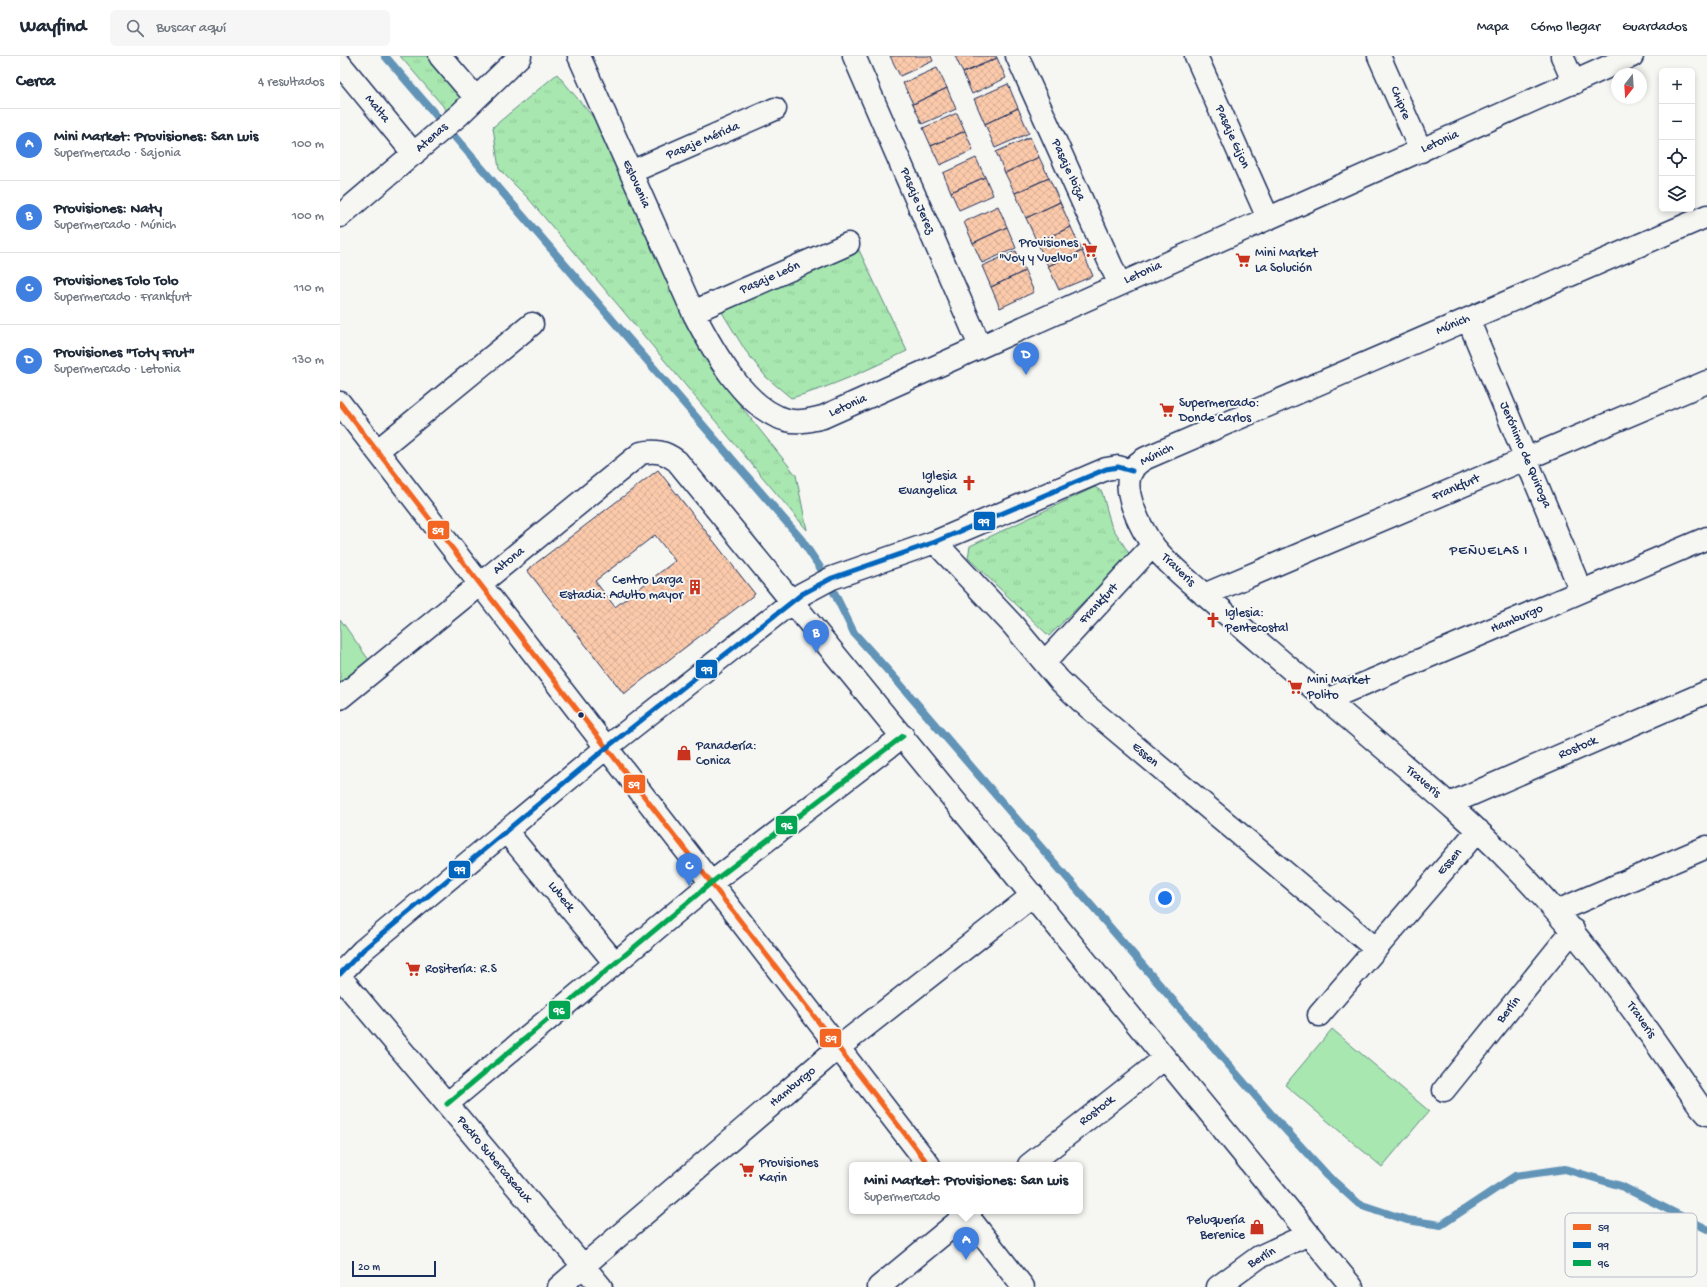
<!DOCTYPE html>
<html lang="es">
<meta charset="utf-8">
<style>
:root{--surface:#fff;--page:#f6f6f7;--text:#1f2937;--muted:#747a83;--line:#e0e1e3;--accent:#0b8043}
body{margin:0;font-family:"Gochi Hand",sans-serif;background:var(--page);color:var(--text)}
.controls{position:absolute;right:12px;top:12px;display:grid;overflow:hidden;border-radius:6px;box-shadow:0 2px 6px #0003}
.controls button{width:36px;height:36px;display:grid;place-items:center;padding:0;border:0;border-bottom:1px solid var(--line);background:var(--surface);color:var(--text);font:20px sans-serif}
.compass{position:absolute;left:1271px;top:12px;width:36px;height:36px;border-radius:50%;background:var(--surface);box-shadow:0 2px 6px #0003;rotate:197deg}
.scale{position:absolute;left:12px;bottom:10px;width:84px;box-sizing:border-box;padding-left:4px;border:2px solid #1b2f5e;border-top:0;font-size:11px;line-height:14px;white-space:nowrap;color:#1b2f5e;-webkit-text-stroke:3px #f6f6f2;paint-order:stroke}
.you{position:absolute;left:825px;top:842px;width:14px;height:14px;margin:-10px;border:3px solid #fff;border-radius:50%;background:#1a73e8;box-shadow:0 0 0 6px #1a73e833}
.badge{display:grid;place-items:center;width:26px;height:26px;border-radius:50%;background:var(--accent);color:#fff;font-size:13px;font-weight:700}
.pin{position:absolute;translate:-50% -33px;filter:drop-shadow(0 1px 2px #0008)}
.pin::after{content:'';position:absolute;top:21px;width:14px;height:12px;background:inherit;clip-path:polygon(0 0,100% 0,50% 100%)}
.popup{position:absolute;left:509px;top:1106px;width:234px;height:52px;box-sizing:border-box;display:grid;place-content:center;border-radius:6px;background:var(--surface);filter:drop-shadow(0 1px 3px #0005);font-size:13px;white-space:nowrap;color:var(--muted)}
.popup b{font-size:15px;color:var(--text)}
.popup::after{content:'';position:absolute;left:50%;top:100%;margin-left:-8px;border:8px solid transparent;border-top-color:var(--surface)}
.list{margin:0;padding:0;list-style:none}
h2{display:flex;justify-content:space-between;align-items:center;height:52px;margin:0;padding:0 16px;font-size:17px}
h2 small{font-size:13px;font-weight:400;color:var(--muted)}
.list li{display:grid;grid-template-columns:26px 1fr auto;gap:12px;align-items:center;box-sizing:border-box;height:72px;padding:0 16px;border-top:1px solid var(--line)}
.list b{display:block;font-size:15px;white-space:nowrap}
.list p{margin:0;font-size:13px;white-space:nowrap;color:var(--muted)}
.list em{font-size:13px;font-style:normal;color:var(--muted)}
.icon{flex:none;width:22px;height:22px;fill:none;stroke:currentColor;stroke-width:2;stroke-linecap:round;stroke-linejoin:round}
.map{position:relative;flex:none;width:1367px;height:1231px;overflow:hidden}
header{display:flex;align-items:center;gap:24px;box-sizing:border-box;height:56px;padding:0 20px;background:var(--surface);border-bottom:1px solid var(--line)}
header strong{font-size:19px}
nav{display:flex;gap:22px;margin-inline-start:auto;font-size:14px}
.search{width:280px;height:36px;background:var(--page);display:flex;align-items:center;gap:10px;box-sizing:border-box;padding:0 14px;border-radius:6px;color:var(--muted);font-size:15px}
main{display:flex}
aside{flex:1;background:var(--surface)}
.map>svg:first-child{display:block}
.grass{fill:url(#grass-tufts);stroke:#628b86}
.park{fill:#a8e7af;stroke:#628b86}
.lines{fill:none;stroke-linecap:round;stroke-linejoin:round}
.stream{stroke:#6294b7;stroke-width:8}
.building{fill:url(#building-cross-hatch);stroke:#1b2f5e;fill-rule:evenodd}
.minor-casing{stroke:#1b2f5e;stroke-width:25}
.minor{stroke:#f6f6f2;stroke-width:22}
.bus-1-casing{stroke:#f6f6f2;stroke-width:8}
.bus-2-casing{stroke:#f6f6f2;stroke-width:8}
.bus-3-casing{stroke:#f6f6f2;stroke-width:8}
.bus-1{stroke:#f26522;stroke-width:5}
.bus-2{stroke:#0065bd;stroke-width:5}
.bus-3{stroke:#00a651;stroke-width:5}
.bus-dot{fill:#1b2f5e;stroke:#f6f6f2;stroke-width:1.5}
.labels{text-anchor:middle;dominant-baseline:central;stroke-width:4;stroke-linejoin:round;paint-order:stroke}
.street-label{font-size:13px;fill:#1b2f5e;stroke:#f6f6f2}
.poi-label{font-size:13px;fill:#1b2f5e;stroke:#f6f6f2;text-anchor:start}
.neighbourhood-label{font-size:14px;letter-spacing:1px;fill:#1b2f5e;stroke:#f6f6f2}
.key{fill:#f6f6f2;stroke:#b4bac6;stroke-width:1}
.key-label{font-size:11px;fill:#1b2f5e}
.line-badge{stroke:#f6f6f2;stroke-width:1.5}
.badge-label{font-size:11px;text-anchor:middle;font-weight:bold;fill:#fff}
</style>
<header>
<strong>Wayfind</strong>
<div class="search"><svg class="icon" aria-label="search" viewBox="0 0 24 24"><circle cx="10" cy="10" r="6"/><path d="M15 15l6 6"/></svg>Buscar aquí</div>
<nav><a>Mapa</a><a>Cómo llegar</a><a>Guardados</a></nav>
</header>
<main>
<aside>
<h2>Cerca<small>4 resultados</small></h2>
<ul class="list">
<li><span class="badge" style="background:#3f7fe0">A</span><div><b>Mini Market: Provisiones: San Luis</b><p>Supermercado · Sajonia</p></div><em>100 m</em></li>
<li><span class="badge" style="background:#3f7fe0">B</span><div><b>Provisiones: Naty</b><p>Supermercado · Múnich</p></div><em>100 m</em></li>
<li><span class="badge" style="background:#3f7fe0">C</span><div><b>Provisiones Tolo Tolo</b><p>Supermercado · Frankfurt</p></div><em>110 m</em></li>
<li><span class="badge" style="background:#3f7fe0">D</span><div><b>Provisiones &quot;Toty Frut&quot;</b><p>Supermercado · Letonia</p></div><em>130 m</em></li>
</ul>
</aside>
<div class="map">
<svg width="1367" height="1231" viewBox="0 0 1367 1231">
<defs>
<pattern id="grass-tufts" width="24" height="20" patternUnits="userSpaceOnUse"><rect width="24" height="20" fill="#a8e7af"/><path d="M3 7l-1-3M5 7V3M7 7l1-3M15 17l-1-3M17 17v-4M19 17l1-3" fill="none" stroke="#90c699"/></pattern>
<pattern id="building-cross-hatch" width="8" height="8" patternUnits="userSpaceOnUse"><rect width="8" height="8" fill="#fccaab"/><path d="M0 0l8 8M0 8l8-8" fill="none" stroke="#d7ae96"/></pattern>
</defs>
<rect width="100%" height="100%" fill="#f6f6f2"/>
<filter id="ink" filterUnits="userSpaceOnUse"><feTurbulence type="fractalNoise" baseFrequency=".025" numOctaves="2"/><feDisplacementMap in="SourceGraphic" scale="8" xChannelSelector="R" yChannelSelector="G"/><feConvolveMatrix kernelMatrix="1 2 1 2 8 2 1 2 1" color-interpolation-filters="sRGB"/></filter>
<g filter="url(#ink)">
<path class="grass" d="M 60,0 L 97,0 L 123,37 L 121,71 Z
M 217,18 L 263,73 L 301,152 L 371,313 L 456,419 L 467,474 L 188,142 L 159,113 L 153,71 Z
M 518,192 L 567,295 C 529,313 492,331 451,342 L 426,321 L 405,294 L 380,253 Z
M 755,431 L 762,436 L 771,469 L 790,499 L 709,580 L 628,502 L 630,490 Z"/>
<path class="park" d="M 0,563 L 36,614 L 0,645 Z
M 992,973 L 1089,1055 L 1042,1111 L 945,1029 Z"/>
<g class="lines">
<path class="stream" d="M 45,0 L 461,483 L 487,522 L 514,577 L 559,627 L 932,1059 L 987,1119 L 1019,1148 L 1067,1164 L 1101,1169 L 1175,1120 L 1225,1113 L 1281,1130 L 1367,1173"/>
</g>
<path class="building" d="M 550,0 L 591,0 L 593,5 L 560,20 Z
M 615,0 L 656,0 L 657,2 L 623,17 Z
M 657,2 L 666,22 L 632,38 L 623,17 Z
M 597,12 L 607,32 L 573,48 L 563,27 Z
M 668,28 L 678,52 L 645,68 L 634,43 Z
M 607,32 L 616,53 L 582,68 L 573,48 Z
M 678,52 L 689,77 L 655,92 L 645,68 Z
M 617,57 L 625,75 L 591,90 L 583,72 Z
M 625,75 L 633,94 L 600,109 L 591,90 Z
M 690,81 L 699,101 L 665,117 L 656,96 Z
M 699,101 L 709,122 L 675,137 L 665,117 Z
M 636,102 L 645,121 L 611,136 L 603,117 Z
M 645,121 L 653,139 L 619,154 L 611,136 Z
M 709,122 L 720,146 L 686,162 L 675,137 Z
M 720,146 L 731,171 L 697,186 L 686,162 Z
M 658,150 L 667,171 L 633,187 L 624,166 Z
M 667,171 L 676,192 L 642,207 L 633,187 Z
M 731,171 L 742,195 L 708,210 L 697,186 Z
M 676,195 L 685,215 L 651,231 L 642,210 Z
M 742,195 L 753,220 L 719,234 L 708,210 Z
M 685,215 L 694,236 L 660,252 L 651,231 Z
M 318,414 L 415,538 L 284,638 L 187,514 ZM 315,479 L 335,505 L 275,551 L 255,525 Z"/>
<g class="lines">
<g class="minor-casing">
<path id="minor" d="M 100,0 L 136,42
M 239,0 L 353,256 C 371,291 405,354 447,364 C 459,367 471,364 483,361 L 1292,0
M 514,0 L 640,290
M 677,0 L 779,227
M 856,0 L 928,162
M 1039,0 L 1081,95
M 1222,0 L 1234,27
M 0,8 L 74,98
M 291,116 L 435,53
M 0,160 L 119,59 L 180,0
M 1367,160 L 806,402 C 800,405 796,408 792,414 C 780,434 802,475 815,492 C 828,508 844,521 860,535 C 880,552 900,570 920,587 C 962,623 1004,658 1046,694 C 1088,730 1130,765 1168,804 C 1243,879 1300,963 1359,1049 L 1367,1058
M 353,256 L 508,188
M 1128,263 L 1241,535
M 0,347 L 589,1109
M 37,395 L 192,268
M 595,486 L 672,568 L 719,624 L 741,645 L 1035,892
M 864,539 L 1367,326
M 705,606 L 813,489
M 0,642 L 301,397 C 316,394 325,396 337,405 L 1012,1231
M 986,644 L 1367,482
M 1109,748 L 1367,636
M 166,775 L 275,907
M 1217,855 L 1367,791
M 0,918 L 23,894 L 266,692 L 462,538 L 492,522 L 595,486 L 766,413 L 778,411 L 792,415
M 0,921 L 261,1231
M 979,959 L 1138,774
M 1104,1034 L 1233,874
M 107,1048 L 371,827 L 563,680
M 689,1109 L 825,1002
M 624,1155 L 683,1231
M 219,1231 L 498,992 L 693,839
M 539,1231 L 631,1155
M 878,1231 L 919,1201 L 969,1178"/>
</g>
<use href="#minor" class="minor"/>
<g class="bus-1-casing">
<path id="bus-1" d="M 0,347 L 589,1109"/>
</g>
<g class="bus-2-casing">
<path id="bus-2" d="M 0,918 L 23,894 L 266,692 L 462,538 L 492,522 L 595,486 L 766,413 L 778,411 L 792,415"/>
</g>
<g class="bus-3-casing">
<path id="bus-3" d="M 107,1048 L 371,827 L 563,680"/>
</g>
<use href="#bus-1" class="bus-1"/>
<use href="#bus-2" class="bus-2"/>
<use href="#bus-3" class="bus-3"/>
</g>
</g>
<defs>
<g id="supermarket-bare" transform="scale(1.2)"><path d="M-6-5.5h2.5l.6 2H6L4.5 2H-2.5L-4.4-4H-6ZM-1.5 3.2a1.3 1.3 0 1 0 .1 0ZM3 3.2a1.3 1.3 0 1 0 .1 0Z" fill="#c8321e" stroke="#f6f6f2" stroke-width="2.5" paint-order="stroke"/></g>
<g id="church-bare" transform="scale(1.2)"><path d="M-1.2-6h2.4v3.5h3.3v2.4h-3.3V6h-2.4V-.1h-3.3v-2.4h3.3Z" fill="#c8321e" stroke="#f6f6f2" stroke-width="2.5" paint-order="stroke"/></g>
<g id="building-bare" transform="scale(1.2)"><path d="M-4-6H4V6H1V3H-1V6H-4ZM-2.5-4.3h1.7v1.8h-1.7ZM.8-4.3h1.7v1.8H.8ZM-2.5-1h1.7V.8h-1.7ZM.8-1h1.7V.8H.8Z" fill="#c8321e" stroke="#f6f6f2" stroke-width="2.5" paint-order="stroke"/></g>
<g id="shop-bare" transform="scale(1.2)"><path d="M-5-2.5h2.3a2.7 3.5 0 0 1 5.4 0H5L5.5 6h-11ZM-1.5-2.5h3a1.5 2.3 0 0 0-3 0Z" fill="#c8321e" stroke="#f6f6f2" stroke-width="2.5" paint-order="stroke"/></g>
</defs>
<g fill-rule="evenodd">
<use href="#supermarket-bare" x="750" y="194"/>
<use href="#supermarket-bare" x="903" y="204"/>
<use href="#supermarket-bare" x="827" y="354"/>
<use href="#church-bare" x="629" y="427"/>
<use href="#building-bare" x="355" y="531"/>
<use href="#church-bare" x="873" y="564"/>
<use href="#supermarket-bare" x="955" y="631"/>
<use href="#shop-bare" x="344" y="697"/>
<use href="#supermarket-bare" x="73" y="913"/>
<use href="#supermarket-bare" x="407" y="1114"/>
<use href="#shop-bare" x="917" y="1171"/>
</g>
<circle class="bus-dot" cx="241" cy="659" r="3.5"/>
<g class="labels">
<g class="street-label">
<text transform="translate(1060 47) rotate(67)">Chipre</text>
<text transform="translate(37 53) rotate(51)">Malta</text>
<text transform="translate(892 81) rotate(66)">Pasaje Gijon</text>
<text transform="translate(92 82) rotate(-41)">Atenas</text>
<text transform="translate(363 85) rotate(-23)">Pasaje Mérida</text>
<text transform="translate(1100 86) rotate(-24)">Letonia</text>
<text transform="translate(728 114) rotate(66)">Pasaje Ibiza</text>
<text transform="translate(296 128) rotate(66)">Eslovenia</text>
<text transform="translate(577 145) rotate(67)">Pasaje Jerez</text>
<text transform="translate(803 217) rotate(-24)">Letonia</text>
<text transform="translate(430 222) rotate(-24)">Pasaje León</text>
<text transform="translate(1113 269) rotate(-23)">Múnich</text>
<text transform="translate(508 350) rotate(-24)">Letonia</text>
<text transform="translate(817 399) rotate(-27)">Múnich</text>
<text transform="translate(1185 399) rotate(67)">Jerónimo de Quiroga</text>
<text transform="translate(1116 432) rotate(-23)">Frankfurt</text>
<text transform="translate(169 505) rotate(-39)">Altona</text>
<text transform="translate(838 514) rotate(44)">Traveris</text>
<text transform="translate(759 548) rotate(-47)">Frankfurt</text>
<text transform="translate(1177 563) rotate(-23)">Hamburgo</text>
<text transform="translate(1238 692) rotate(-23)">Rostock</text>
<text transform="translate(805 699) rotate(40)">Essen</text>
<text transform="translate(1083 726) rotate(40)">Traveris</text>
<text transform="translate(1110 806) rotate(-49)">Essen</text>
<text transform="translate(221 841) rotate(51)">Lubeck</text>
<text transform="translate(1169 954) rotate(-51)">Berlín</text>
<text transform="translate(1301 964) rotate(55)">Traveris</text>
<text transform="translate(453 1031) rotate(-40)">Hamburgo</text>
<text transform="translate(757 1055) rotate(-38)">Rostock</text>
<text transform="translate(154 1104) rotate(50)">Pedro Subercaseaux</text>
<text transform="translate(922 1202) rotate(-30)">Berlín</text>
</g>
<g class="poi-label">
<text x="738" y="187" text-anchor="end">Provisiones<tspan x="738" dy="15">"Voy y Vuelvo"</tspan></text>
<text x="915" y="197">Mini Market<tspan x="915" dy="15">La Solución</tspan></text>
<text x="839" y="347">Supermercado:<tspan x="839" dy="15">Donde Carlos</tspan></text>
<text x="617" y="420" text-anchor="end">Iglesia<tspan x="617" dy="15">Evangelica</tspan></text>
<text x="343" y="524" text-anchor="end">Centro Larga<tspan x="343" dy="15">Estadia: Adulto mayor</tspan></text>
<text x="885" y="557">Iglesia:<tspan x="885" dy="15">Pentecostal</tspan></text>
<text x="967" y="624">Mini Market<tspan x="967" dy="15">Polito</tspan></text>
<text x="356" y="690">Panadería:<tspan x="356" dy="15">Conica</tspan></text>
<text x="85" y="913">Rositería: R.S</text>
<text x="419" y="1107">Provisiones<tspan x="419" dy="15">Karin</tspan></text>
<text x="905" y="1164" text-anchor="end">Peluquería<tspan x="905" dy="15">Berenice</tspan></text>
</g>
<g class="neighbourhood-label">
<text x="1149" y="495">PEÑUELAS I</text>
</g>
</g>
<rect x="1225" y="1157" width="132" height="64" rx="6" class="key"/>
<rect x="1233" y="1168" width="18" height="6" fill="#f26522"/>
<rect x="1233" y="1186" width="18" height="6" fill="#0065bd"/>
<rect x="1233" y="1204" width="18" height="6" fill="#00a651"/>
<g class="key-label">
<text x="1258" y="1175">59</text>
<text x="1258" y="1193">99</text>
<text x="1258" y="1211">96</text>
</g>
<g class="line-badge">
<rect x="633" y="455" width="23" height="20" rx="4" fill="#0065bd"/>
<rect x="87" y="464" width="23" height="20" rx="4" fill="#f26522"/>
<rect x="355" y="603" width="23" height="20" rx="4" fill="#0065bd"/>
<rect x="283" y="718" width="23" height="20" rx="4" fill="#f26522"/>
<rect x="435" y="759" width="23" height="20" rx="4" fill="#00a651"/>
<rect x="108" y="804" width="23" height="19" rx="4" fill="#0065bd"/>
<rect x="208" y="944" width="23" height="20" rx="4" fill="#00a651"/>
<rect x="479" y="972" width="23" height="20" rx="4" fill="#f26522"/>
</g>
<g class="badge-label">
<text x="644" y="469">99</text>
<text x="98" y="478">59</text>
<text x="367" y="617">99</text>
<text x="294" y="732">59</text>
<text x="447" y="773">96</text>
<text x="120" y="817">99</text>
<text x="219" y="958">96</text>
<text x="491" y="986">59</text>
</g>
</svg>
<div class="controls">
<button>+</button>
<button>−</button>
<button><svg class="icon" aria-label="locate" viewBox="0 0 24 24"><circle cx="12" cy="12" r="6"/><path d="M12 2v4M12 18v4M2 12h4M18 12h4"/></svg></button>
<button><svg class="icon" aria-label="layers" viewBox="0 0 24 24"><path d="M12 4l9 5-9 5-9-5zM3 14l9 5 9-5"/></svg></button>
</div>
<svg class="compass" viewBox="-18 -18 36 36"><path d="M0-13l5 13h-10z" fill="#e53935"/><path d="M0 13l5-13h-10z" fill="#747a83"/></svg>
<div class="scale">20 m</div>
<div class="you"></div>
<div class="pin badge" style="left:626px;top:1204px;background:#3f7fe0">A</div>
<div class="popup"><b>Mini Market: Provisiones: San Luis</b>Supermercado</div>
<div class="pin badge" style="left:476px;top:597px;background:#3f7fe0">B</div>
<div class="pin badge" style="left:349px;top:830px;background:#3f7fe0">C</div>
<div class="pin badge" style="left:686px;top:319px;background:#3f7fe0">D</div>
</div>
</main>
